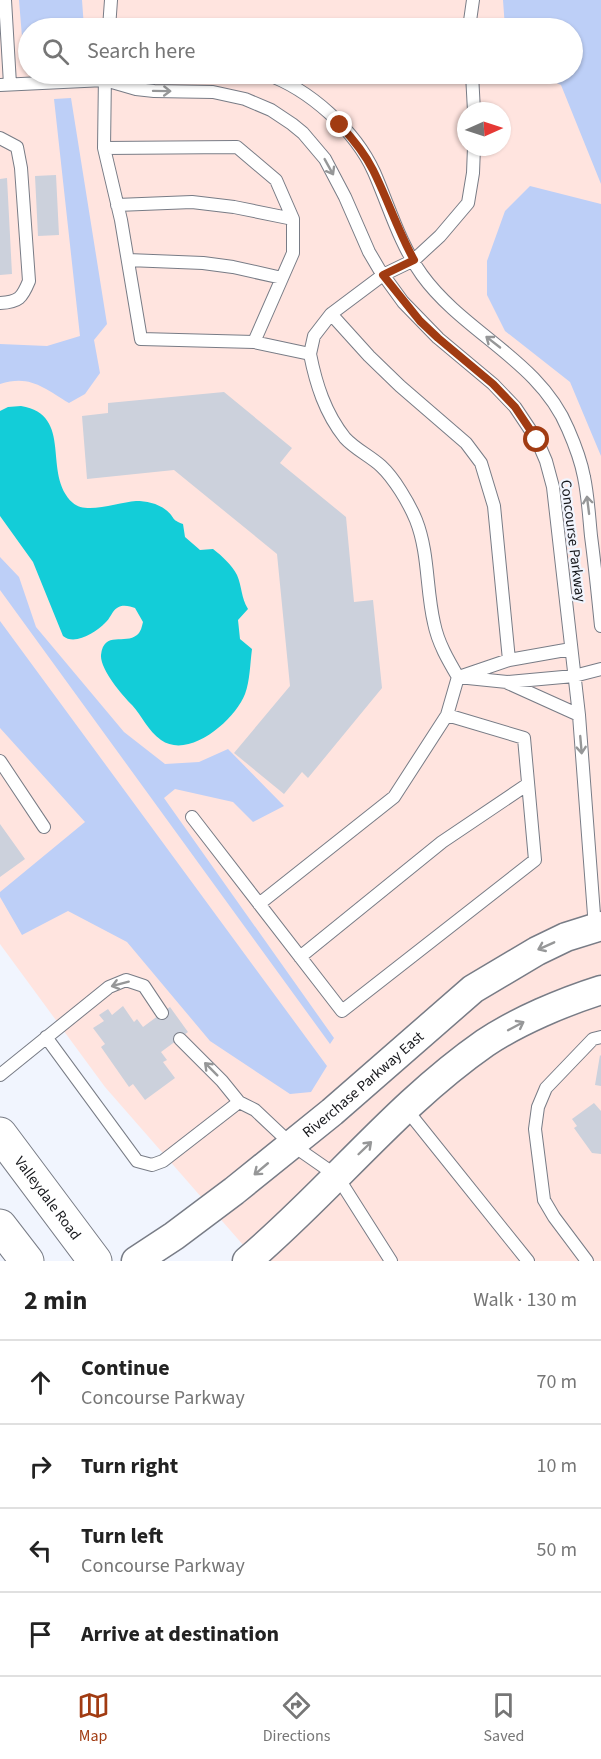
<!DOCTYPE html>
<meta charset="utf-8">
<style>
:root{--surface:#fff;--page:#f2f2f2;--text:#222;--muted:#767676;--line:#e0e0e0;--accent:#a13b12}
body{margin:0;font-family:"Source Sans 3",sans-serif;background:var(--page);color:var(--text)}
.compass{position:absolute;left:457px;top:102px;width:54px;height:54px;border-radius:50%;background:var(--surface);box-shadow:0 2px 4px #0004;rotate:87deg}
.stop{position:absolute;width:18px;height:18px;margin:-14px;border:4px solid #a13b12;border-radius:50%;background:#fff}
.stop.end{background:#a13b12;border-color:#fff;box-shadow:0 2px 6px #0008}
.list{margin:0;padding:0;list-style:none}
h2{display:flex;justify-content:space-between;align-items:center;height:78px;margin:0;padding:0 24px;font-size:26px}
h2 small{font-size:20px;font-weight:400;color:var(--muted)}
.list li{display:grid;grid-template-columns:39px 1fr auto;gap:18px;align-items:center;box-sizing:border-box;height:84px;padding:0 24px;border-top:2px solid var(--line)}
.list b{display:block;font-size:22px;white-space:nowrap}
.list p{margin:0;font-size:20px;white-space:nowrap;color:var(--muted)}
.list em{font-size:20px;font-style:normal;color:var(--muted)}
.icon{flex:none;width:33px;height:33px;fill:none;stroke:currentColor;stroke-width:2;stroke-linecap:round;stroke-linejoin:round}
.map{position:relative;flex:none;width:601px;height:1261px;overflow:hidden}
.search{position:absolute;background:var(--surface);box-shadow:0 2px 4px #0004;left:18px;right:18px;top:18px;height:66px;display:flex;align-items:center;gap:15px;box-sizing:border-box;padding:0 21px;border-radius:33px;color:var(--muted);font-size:22px}
.sheet{height:414px;background:var(--surface)}
nav{display:flex;justify-content:space-around;align-items:center;box-sizing:border-box;height:84px;border-top:2px solid var(--line);background:var(--surface);font-size:16px;color:var(--muted)}
nav a{display:grid;justify-items:center;gap:3px}
nav .on{color:var(--accent)}
.map>svg:first-child{display:block}
.commercial{fill:#ffe4df;fill-rule:evenodd}
.green{fill:#bdcff7}
.water{fill:#13cdd8}
.building{fill:#ccd1dc}
.lines{fill:none;stroke-linecap:round;stroke-linejoin:round}
.service-casing{stroke:#787c86;stroke-width:14}
.tertiary-casing{stroke:#787c86;stroke-width:31}
.secondary-casing{stroke:#787c86;stroke-width:35}
.service{stroke:#fff;stroke-width:12}
.tertiary{stroke:#fff;stroke-width:28}
.secondary{stroke:#fff;stroke-width:33}
.oneway{stroke:#969798}
.route{stroke:#a13b12;stroke-width:8}
.labels{text-anchor:middle;dominant-baseline:central;stroke-width:4.5;stroke-linejoin:round;paint-order:stroke}
.street-label{font-size:15px;fill:#16171b;stroke:#f1f5fe}
</style>
<div class="map">
<svg width="601" height="1261" viewBox="0 0 601 1261">
<rect width="100%" height="100%" fill="#f1f5fe"/>
<path class="commercial" d="M 0,0 L 601,0 L 601,1261 L 257,1261 L 105,1087 L 0,944 ZM 28,28 L 572,28 L 572,74 L 28,74 ZM 466,111 L 502,111 L 502,147 L 466,147 Z"/>
<path class="green" d="M 19,0 L 82,0 L 84,28 L 28,28 L 28,41 L 22,37 Z
M 503,0 L 601,0 L 601,184 L 561,85 L 537,74 L 572,74 L 572,28 L 505,28 Z
M 71,98 L 107,324 L 94,340 L 100,373 L 85,394 L 69,403 C 44,388 30,374 0,384 L 0,344 L 47,346 L 80,336 L 54,99 Z
M 530,186 L 601,204 L 601,456 L 570,382 L 505,331 L 487,295 L 487,261 L 505,211 Z
M 0,557 L 19,577 L 36,627 L 124,732 L 165,764 L 199,762 L 228,749 L 284,806 L 253,822 L 233,802 L 175,789 L 164,798 L 334,1038 L 330,1044 L 0,590 Z
M 0,621 L 327,1066 L 311,1092 L 290,1094 L 210,1041 L 127,942 L 68,911 L 22,935 L 0,897 L 0,892 L 85,822 L 0,728 Z"/>
<path class="water" d="M 21,406 C 75,415 41,474 73,503 C 86,515 119,502 136,501 C 146,501 157,503 166,510 C 175,517 171,520 183,524 L 185,537 L 200,550 L 213,549 C 222,556 232,565 237,575 C 242,586 241,598 248,609 L 238,620 L 240,639 L 252,649 C 250,664 250,681 245,694 C 235,720 189,760 161,740 C 148,731 142,716 132,705 C 122,695 100,669 101,655 C 104,630 125,645 137,635 C 141,632 142,626 143,622 L 135,608 C 130,606 122,604 117,608 C 112,611 110,619 105,623 C 96,632 75,646 63,636 L 33,562 L 0,516 L 0,411 L 8,407 Z"/>
<path class="building" d="M 56,175 L 59,235 L 38,236 L 35,176 Z
M 7,178 L 12,274 L 0,275 L 0,179 Z
M 224,392 L 292,448 L 280,463 L 346,517 L 354,602 L 373,600 L 382,688 L 308,778 L 302,772 L 284,794 L 234,753 L 290,686 L 277,554 L 174,470 L 87,479 L 82,416 L 108,413 L 108,403 Z
M 0,824 L 25,859 L 0,877 Z
M 123,1006 L 134,1022 L 137,1019 L 143,1027 L 170,1007 L 188,1032 L 161,1052 L 167,1060 L 163,1062 L 175,1078 L 145,1100 L 133,1084 L 129,1087 L 101,1047 L 105,1044 L 93,1028 L 104,1021 L 99,1015 L 108,1009 L 112,1015 Z
M 600,1055 L 601,1056 L 601,1086 L 595,1085 Z
M 594,1103 L 601,1111 L 601,1154 L 592,1153 L 574,1128 L 577,1126 L 572,1119 Z"/>
<g class="lines">
<g class="service-casing">
<path id="service" d="M 5,0 L 10,84
M 109,28 L 111,0
M 469,28 L 473,0
M 105,74 L 104,148 L 121,220 L 141,339 L 254,342 L 310,354 L 314,336 L 331,314
M 266,74 C 309,89 355,130 374,172 C 389,206 400,245 422,275 C 464,333 540,361 568,429 C 575,445 581,461 584,477 C 588,496 589,516 591,536 C 595,566 598,596 601,626
M 472,74 L 474,111
M 0,85 L 105,80 L 136,89 L 154,91 L 213,92 L 245,99 L 271,110 L 292,124 L 303,133 L 325,159 L 345,197 L 369,252 L 379,269 L 403,302 L 438,338 L 493,384 L 515,407 L 537,440 L 546,461 L 553,487 L 579,715 L 595,928
M 0,138 L 17,147 L 21,168 L 29,281 C 22,298 19,302 0,303
M 474,147 L 473,173 L 468,203 L 440,236 L 414,260 L 383,275 L 331,314 L 369,356 L 400,386 L 466,443 L 481,463 L 494,506 L 509,660
M 104,148 L 237,147 L 276,180 L 293,219 L 293,253 L 254,342
M 117,205 L 192,202 L 234,207 L 293,219
M 128,260 L 203,263 L 233,267 L 282,278
M 462,676 L 509,660 L 571,649
M 458,677 L 507,682 L 574,676 L 601,669
M 508,683 L 579,715
M 0,761 L 44,827
M 192,817 L 342,1011 L 535,860 L 524,738 L 447,715 L 458,677 C 448,660 438,643 434,623 C 426,589 429,553 416,520 C 409,503 394,478 381,466 C 370,456 355,449 345,438 C 325,413 316,384 310,354
M 259,904 L 394,797 L 447,715
M 300,957 L 442,842 L 528,784
M 46,1037 L 137,1161 L 152,1165 L 163,1161 L 239,1102
M 180,1039 L 222,1081 L 239,1102 L 255,1110 L 291,1144 L 337,1176 L 391,1261
M 0,1075 L 109,987 L 126,980 L 144,986 L 162,1013
M 406,1109 L 528,1261
M 587,1261 L 554,1217 L 544,1200 L 535,1129 L 538,1107 L 546,1088 L 593,1039 L 601,1037"/>
</g>
<g class="tertiary-casing">
<g id="tertiary">
<path id="s1" d="M 136,1261 L 174,1236 L 234,1191 L 332,1112 L 473,989 L 537,951 L 566,937 L 601,926"/>
<path d="M 247,1261 C 329,1192 396,1105 485,1043 C 518,1021 563,1002 601,990"/>
</g>
</g>
<g class="secondary-casing">
<g id="secondary">
<path id="s2" d="M 0,1134 L 95,1261"/>
<path d="M 0,1226 L 27,1261"/>
</g>
</g>
<use href="#service" class="service"/>
<use href="#tertiary" class="tertiary"/>
<use href="#secondary" class="secondary"/>
</g>
<defs><path id="oneway-shaft" d="M-6 0H5M1.5-3L5.5 0L1.5 3" fill="none" stroke-width="1.6" stroke-linecap="round" stroke-linejoin="round" transform="scale(1.5)"/></defs>
<g class="oneway">
<use href="#oneway-shaft" transform="translate(162 91) rotate(1)"/>
<use href="#oneway-shaft" transform="translate(329 167) rotate(61)"/>
<use href="#oneway-shaft" transform="translate(493 342) rotate(-142)"/>
<use href="#oneway-shaft" transform="translate(588 505) rotate(-97)"/>
<use href="#oneway-shaft" transform="translate(581 745) rotate(85)"/>
<use href="#oneway-shaft" transform="translate(546 946) rotate(156)"/>
<use href="#oneway-shaft" transform="translate(120 984) rotate(165)"/>
<use href="#oneway-shaft" transform="translate(516 1026) rotate(-28)"/>
<use href="#oneway-shaft" transform="translate(211 1069) rotate(-135)"/>
<use href="#oneway-shaft" transform="translate(365 1148) rotate(-44)"/>
<use href="#oneway-shaft" transform="translate(261 1169) rotate(140)"/>
</g>
<g class="lines">
<path class="route" d="M 340,125 C 353,139 365,154 373,170 C 388,200 398,231 414,260 L 383,275 L 420,321 L 438,338 L 493,384 L 515,407 L 537,440"/>
</g>
<g class="labels">
<g class="street-label">
<text transform="translate(573 541) rotate(83)">Concourse Parkway</text>
<text stroke="none"><textPath href="#s1" startOffset="288">Riverchase Parkway East</textPath></text>
<text stroke="none"><textPath href="#s2" startOffset="80">Valleydale Road</textPath></text>
</g>
</g>
</svg>
<svg class="compass" viewBox="-18 -18 36 36"><path d="M0-13l5 13h-10z" fill="#e53935"/><path d="M0 13l5-13h-10z" fill="#767676"/></svg>
<div class="stop" style="left:537px;top:440px"></div>
<div class="stop end" style="left:340px;top:125px"></div>
<div class="search"><svg class="icon" aria-label="search" viewBox="0 0 24 24"><circle cx="10" cy="10" r="6"/><path d="M15 15l6 6"/></svg>Search here</div>
</div>
<section class="sheet">
<h2>2 min<small>Walk · 130 m</small></h2>
<ul class="list">
<li><svg class="icon" aria-label="ahead" viewBox="0 0 24 24"><path d="M12 20V5M6 11l6-6 6 6"/></svg><div><b>Continue</b><p>Concourse Parkway</p></div><em>70 m</em></li>
<li><svg class="icon" aria-label="right" viewBox="0 0 24 24"><path d="M7 20v-9h11M14 6l5 5-5 5"/></svg><div><b>Turn right</b></div><em>10 m</em></li>
<li><svg class="icon" aria-label="left" viewBox="0 0 24 24"><path d="M17 20v-9H6M10 6l-5 5 5 5"/></svg><div><b>Turn left</b><p>Concourse Parkway</p></div><em>50 m</em></li>
<li><svg class="icon" aria-label="arrive" viewBox="0 0 24 24"><path d="M6 21V4h12l-3 4 3 4H6"/></svg><div><b>Arrive at destination</b></div></li>
</ul>
</section>
<nav>
<a class="on"><svg class="icon" aria-label="map" viewBox="0 0 24 24"><path d="M3 6l6-2 6 2 6-2v14l-6 2-6-2-6 2zM9 4v14M15 6v14"/></svg>Map</a>
<a><svg class="icon" aria-label="directions" viewBox="0 0 24 24"><path d="M12 3l9 9-9 9-9-9zM9 14v-3h6M13 9l2 2-2 2"/></svg>Directions</a>
<a><svg class="icon" aria-label="saved" viewBox="0 0 24 24"><path d="M7 4h10v16l-5-4-5 4z"/></svg>Saved</a>
</nav>
